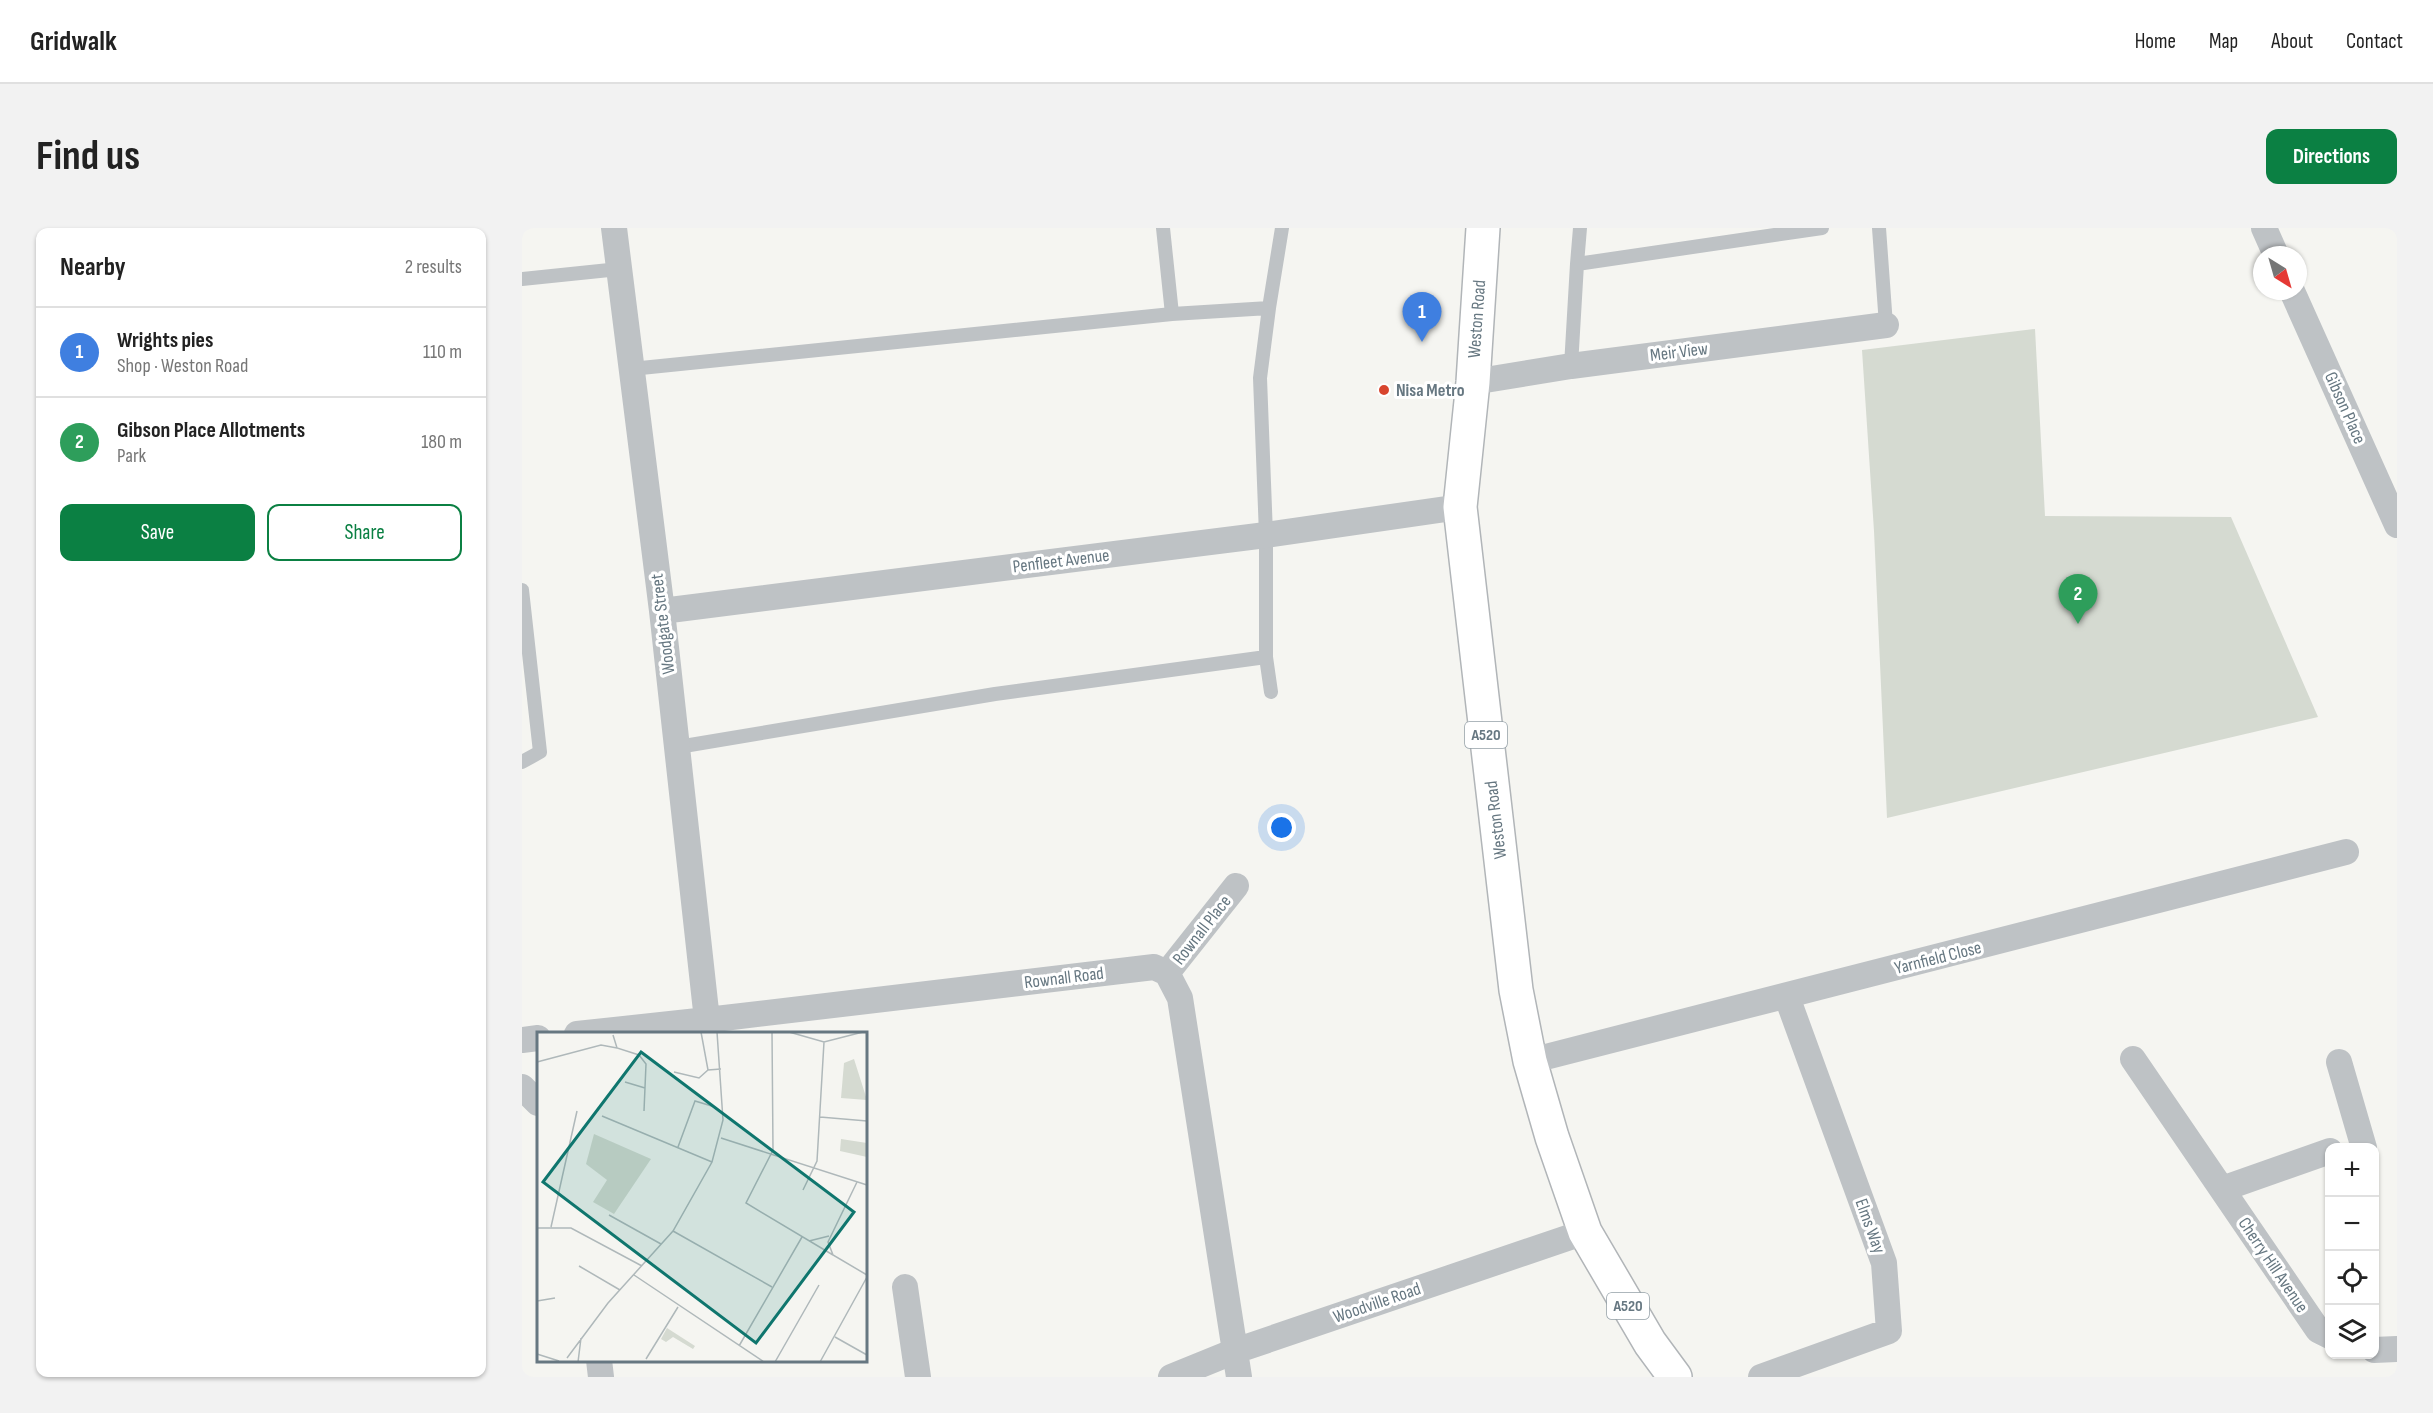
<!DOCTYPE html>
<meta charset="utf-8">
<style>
:root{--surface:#fff;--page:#f2f2f2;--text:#222;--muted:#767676;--line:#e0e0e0;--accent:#0b8043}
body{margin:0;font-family:"Sofia Sans Condensed",sans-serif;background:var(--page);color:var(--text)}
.controls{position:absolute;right:18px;bottom:18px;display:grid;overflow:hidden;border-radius:12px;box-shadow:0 2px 4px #0004}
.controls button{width:54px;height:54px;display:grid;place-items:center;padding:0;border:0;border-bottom:2px solid var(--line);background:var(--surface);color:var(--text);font:30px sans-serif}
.compass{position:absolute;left:1731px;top:18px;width:54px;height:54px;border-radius:50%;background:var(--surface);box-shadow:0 2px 4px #0004;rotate:143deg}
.you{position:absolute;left:760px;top:600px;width:21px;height:21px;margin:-15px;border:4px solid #fff;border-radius:50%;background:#1a73e8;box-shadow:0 0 0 9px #1a73e833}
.badge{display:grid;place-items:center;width:39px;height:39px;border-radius:50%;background:var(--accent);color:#fff;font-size:20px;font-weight:700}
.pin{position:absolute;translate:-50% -50px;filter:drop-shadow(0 2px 3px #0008)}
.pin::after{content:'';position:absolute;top:32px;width:21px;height:18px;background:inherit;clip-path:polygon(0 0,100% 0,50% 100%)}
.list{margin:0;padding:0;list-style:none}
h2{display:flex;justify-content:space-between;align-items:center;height:78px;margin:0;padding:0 24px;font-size:26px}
h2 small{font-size:20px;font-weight:400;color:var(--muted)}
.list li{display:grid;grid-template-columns:39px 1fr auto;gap:18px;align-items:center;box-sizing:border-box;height:90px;padding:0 24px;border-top:2px solid var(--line)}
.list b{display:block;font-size:22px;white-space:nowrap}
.list p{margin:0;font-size:20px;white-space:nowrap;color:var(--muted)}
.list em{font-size:20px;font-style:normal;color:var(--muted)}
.actions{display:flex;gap:12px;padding:18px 24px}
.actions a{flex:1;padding:14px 0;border:2px solid var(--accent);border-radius:12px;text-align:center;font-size:21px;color:var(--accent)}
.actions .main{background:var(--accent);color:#fff}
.icon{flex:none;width:33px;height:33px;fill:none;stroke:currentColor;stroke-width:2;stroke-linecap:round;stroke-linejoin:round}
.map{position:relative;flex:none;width:1875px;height:1149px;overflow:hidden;border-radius:12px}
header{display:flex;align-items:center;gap:36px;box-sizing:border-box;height:84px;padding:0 30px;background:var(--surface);border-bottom:2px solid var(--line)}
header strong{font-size:28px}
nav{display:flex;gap:33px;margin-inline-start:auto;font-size:21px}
.intro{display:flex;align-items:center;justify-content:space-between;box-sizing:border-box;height:144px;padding:0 36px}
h1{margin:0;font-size:42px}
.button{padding:15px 27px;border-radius:12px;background:var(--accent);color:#fff;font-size:21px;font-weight:700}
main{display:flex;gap:36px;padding:0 36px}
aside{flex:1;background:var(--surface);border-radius:12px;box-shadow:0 2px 4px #0004}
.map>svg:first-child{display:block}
.green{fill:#d5dad1}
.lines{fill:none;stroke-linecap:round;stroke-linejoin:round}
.highway-casing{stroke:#b1b5b8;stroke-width:36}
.lane{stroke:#bec2c5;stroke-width:14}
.street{stroke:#bec2c5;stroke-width:26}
.highway{stroke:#fff;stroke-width:33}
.poi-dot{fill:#d8452e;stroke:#fff;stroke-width:2}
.labels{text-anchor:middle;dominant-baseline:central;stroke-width:6;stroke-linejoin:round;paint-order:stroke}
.shield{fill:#fff;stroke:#94a0a7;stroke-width:1.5}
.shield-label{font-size:16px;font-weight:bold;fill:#667781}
.street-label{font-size:18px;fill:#667781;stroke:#fff}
.poi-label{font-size:18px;font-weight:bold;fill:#667781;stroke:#fff;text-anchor:start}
.inset-road{fill:none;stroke:#afb8ba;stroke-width:1.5}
.view{fill:#0f766e;fill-opacity:0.15;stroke:#0f766e;stroke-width:3}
.inset-edge{fill:none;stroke:#667781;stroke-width:3}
</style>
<header>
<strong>Gridwalk</strong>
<nav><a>Home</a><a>Map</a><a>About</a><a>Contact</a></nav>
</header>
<div class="intro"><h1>Find us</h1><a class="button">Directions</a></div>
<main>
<aside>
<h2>Nearby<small>2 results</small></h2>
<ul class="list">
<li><span class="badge" style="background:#3f7fe0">1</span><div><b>Wrights pies</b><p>Shop · Weston Road</p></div><em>110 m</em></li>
<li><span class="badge" style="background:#2e9e5b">2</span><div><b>Gibson Place Allotments</b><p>Park</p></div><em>180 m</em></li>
</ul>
<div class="actions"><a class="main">Save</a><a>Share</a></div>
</aside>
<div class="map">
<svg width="1875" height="1149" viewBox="0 0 1875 1149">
<rect width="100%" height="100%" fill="#f5f5f1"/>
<path class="green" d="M 1513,101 L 1523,288 L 1709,289 L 1796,489 L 1365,590 L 1352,303 L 1340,122 Z"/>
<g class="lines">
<g class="highway-casing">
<path id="highway" d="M 961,0 L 951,154 L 938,279 L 994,762 L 1008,833 L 1030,909 L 1063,1004 L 1128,1115 L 1153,1149"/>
</g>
<path class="lane" d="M 641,0 L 650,86
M 1357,0 L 1364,97
M 1055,36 L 1058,0
M 0,51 L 97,41
M 1049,138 L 1055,36 L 1300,0
M 109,141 L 650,86 L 747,80
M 0,362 L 18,524 L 0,534
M 749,464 L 744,429 L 744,307 L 738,150 L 747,80 L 760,0
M 156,519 L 473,466 L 744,429"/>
<path class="street" d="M 92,0 L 140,383 L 185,792
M 1742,0 L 1754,27
M 1770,63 L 1875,297
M 951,154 L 1049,138 L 1364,97
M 140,383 L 744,307 L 938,279
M 645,745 L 714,658
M 55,806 L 185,792 L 632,739 L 645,745 L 658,770 L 717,1149
M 0,812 L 16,810
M 1611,831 L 1796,1102 L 1808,1108
M 1008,833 L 1824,624
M 1817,834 L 1842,920
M 0,859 L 16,875
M 1700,961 L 1808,923
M 383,1059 L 396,1149
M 1852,1122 L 1875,1121
M 77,1132 L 79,1149
M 649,1149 L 713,1123 L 1063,1004
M 1239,1149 L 1367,1103 L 1362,1035 L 1265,769"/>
<use href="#highway" class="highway"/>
</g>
<circle class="poi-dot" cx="862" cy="162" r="6"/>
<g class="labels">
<g class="shield">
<rect x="943" y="494" width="42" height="26" rx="4.5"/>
<rect x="1085" y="1065" width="42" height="26" rx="4.5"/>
</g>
<g class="shield-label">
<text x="964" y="507">A520</text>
<text x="1106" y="1078">A520</text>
</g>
<g class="street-label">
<text transform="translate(955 91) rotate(-86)">Weston Road</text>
<text transform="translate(1157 124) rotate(-7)">Meir View</text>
<text transform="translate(1823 180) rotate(66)">Gibson Place</text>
<text transform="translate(539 333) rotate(-7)">Penfleet Avenue</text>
<text transform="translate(141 396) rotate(-97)">Woodgate Street</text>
<text transform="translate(974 592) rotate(-97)">Weston Road</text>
<text transform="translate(680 702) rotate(-52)">Rownall Place</text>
<text transform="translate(1416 730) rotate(-14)">Yarnfield Close</text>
<text transform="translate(542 750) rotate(-7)">Rownall Road</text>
<text transform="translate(1348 998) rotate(70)">Elms Way</text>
<text transform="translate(1751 1037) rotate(56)">Cherry Hill Avenue</text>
<text transform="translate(855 1075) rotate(-19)">Woodville Road</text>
</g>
<g class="poi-label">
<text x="874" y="162">Nisa Metro</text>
</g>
</g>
<g transform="translate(15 804)">
<rect width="330" height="330" fill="#f5f5f1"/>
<path d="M 317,27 L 330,68 L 304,66 L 307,31 ZM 57,102 L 114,127 L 77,182 L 56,170 L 70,148 L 49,132 ZM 130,296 L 158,314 L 156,317 L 136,305 L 129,310 L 124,307 Z" fill="#d5dad1"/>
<path d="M 304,107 L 330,111 L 330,125 L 303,119 Z" fill="#d5dad1"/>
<path class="inset-road" d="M 164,0 L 171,38M 235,0 L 236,118 L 209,171 L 296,223M 252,0 L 287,10 L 326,0M 76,3 L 80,16 L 102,23 L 109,32 L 107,79M 0,30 L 64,13 L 80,16M 137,40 L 162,46 L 171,38 L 184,37M 88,50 L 108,56M 65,84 L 175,130M 283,85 L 330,89M 184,106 L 330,153M 141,115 L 158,69 L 178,75M 320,150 L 291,210 L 296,223 L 330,243M 266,158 L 280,129 L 287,10M 72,183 L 124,212M 14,195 L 40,79M 0,196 L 34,196 L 105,234M 136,199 L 235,255M 272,209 L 292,204M 42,234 L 83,258M 97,243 L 227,330M 0,269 L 18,266M 298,305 L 330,323M 202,314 L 265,205M 0,322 L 22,329M 30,326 L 71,271 L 136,199 L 175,130 L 186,88 L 180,0M 109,327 L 141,275M 41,330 L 44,306M 238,330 L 282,253M 283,330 L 330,245"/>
<path class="view" d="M 104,20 L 317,180 L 219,311 L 6,150 Z"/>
<rect width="330" height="330" class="inset-edge"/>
</g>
</svg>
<div class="controls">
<button>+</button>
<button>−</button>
<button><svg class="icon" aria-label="locate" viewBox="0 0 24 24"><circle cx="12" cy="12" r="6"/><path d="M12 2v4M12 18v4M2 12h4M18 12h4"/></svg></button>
<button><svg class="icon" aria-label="layers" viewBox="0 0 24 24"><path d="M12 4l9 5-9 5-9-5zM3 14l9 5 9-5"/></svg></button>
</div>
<svg class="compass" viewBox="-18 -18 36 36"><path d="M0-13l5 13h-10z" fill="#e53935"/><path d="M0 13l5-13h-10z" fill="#767676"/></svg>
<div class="you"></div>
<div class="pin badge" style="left:900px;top:114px;background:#3f7fe0">1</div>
<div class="pin badge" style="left:1556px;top:396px;background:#2e9e5b">2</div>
</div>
</main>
